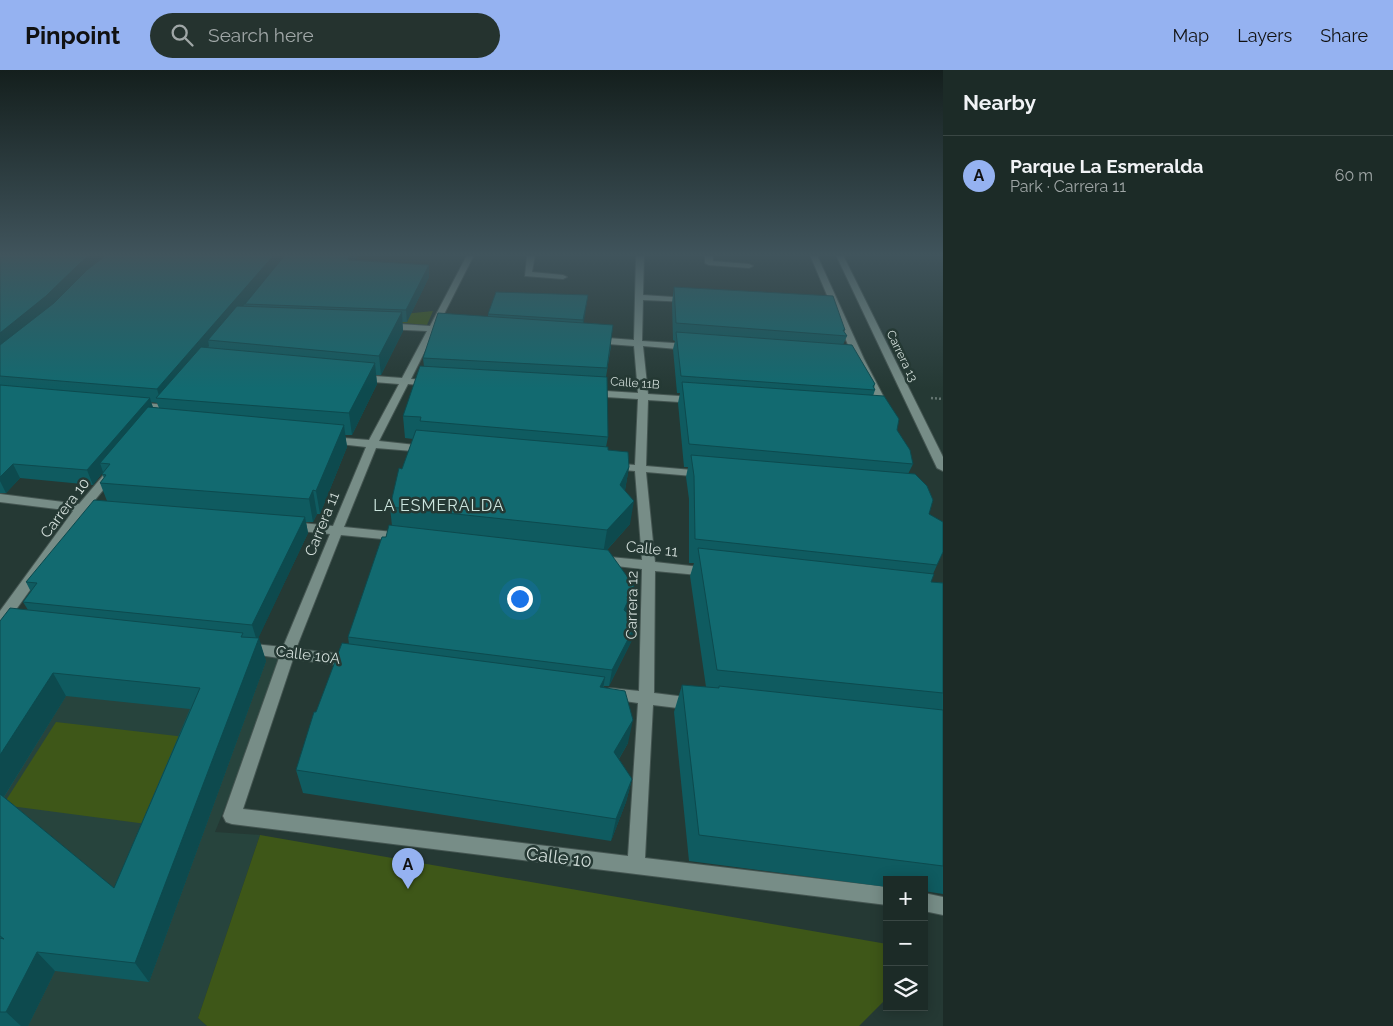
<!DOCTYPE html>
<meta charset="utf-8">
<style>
:root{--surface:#1c2b27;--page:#25332f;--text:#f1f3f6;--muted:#a0a7a7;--line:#3a4744;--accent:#95b2f1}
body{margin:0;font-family:Raleway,sans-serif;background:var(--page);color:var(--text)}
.controls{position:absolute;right:15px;bottom:15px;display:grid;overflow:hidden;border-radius:0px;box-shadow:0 2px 12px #0003}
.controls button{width:45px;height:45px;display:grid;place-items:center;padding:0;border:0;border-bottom:1px solid var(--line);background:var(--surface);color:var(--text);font:25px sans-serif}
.you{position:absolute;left:519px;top:528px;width:18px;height:18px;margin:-12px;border:4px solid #fff;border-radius:50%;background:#1a73e8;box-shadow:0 0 0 8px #1a73e833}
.badge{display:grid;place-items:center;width:32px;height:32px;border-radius:50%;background:var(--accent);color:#111;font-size:16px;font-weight:700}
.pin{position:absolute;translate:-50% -41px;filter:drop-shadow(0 1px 2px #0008)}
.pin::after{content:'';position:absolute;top:26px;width:18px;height:15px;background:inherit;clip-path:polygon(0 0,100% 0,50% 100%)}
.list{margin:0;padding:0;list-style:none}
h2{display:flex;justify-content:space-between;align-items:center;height:65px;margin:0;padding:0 20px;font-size:21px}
h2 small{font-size:16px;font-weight:400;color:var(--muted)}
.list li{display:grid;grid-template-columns:32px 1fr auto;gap:15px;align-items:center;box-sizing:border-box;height:80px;padding:0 20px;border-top:1px solid var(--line)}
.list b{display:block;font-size:19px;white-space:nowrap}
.list p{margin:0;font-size:16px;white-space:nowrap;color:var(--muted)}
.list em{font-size:16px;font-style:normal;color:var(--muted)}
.icon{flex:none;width:28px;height:28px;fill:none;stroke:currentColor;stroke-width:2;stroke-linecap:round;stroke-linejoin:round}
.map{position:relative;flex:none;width:943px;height:956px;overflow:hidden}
header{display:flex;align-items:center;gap:30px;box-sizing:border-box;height:70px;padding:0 25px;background:var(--accent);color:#111}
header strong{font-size:24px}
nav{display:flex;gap:28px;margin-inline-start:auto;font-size:18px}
.search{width:350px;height:45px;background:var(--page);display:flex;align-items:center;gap:12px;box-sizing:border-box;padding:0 18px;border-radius:28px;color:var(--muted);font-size:19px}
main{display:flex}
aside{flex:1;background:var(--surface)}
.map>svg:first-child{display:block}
.built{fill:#27443d}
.green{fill:#3e5718}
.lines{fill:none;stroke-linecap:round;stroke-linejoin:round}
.minor-casing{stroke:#445551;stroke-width:2}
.path{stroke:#647571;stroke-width:2.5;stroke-dasharray:2 2;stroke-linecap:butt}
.minor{fill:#778d87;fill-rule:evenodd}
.wall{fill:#0f5b60;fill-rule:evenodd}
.shaded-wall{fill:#0d4a4e}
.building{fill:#126a70;stroke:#0d4a4e}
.labels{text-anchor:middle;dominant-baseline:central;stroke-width:5;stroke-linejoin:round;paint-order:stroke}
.far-street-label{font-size:12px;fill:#d1ddd9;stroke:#253934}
.street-label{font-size:15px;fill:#d1ddd9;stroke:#253934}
.neighbourhood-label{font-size:16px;letter-spacing:1px;fill:#cde6df;stroke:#253934}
.near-street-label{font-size:18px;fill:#d1ddd9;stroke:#253934}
</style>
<header>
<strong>Pinpoint</strong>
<div class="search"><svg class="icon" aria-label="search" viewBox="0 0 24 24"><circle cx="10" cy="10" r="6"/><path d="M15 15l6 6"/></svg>Search here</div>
<nav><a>Map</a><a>Layers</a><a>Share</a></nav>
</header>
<main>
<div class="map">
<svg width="943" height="956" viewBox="0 0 943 956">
<rect width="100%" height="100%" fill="#253934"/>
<path class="built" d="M 0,552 L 288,582 L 215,762 L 260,765 L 198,948 L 207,956 L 0,956 Z"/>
<path class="green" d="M 433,241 L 427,255 L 354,249 Z
M 56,652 L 194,668 L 154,755 L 3,735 Z
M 260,765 L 887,874 L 887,928 L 859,956 L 207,956 L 198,948 Z"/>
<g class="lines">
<g class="minor-casing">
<path id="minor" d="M 467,185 L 474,185 L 438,256 L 444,259 L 435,261 L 411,309 L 431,310 L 436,313 L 431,316 L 408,314 L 379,371 L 425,376 L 430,379 L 425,382 L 376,378 L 344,457 L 403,463 L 409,467 L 403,471 L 341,465 L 296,579 L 352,585 L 357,587 L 359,591 L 357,595 L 352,597 L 293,589 L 243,739 L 628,786 L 638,633 L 605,628 L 602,624 L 605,620 L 610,618 L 639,621 L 642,499 L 599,494 L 593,490 L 599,486 L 642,490 L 635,401 L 612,399 L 606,396 L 612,393 L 635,395 L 638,329 L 590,326 L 585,323 L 590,320 L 638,323 L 634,276 L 595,273 L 591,270 L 595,267 L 634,270 L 636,185 L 644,185 L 643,225 L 689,228 L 693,230 L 689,232 L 643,230 L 642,271 L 689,274 L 693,277 L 689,280 L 643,276 L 648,324 L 695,327 L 700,330 L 695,333 L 648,330 L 646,396 L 704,401 L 710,404 L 704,407 L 646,402 L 655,492 L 709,498 L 714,499 L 715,502 L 714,505 L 709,506 L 655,501 L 654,623 L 694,628 L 699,630 L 702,634 L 699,638 L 694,640 L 653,635 L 645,788 L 887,817 L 887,835 L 232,754 L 226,752 L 223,746 L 279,588 L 245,583 L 240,582 L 238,578 L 240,574 L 245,573 L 283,577 L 330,464 L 291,460 L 285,456 L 291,452 L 333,456 L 366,377 L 331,373 L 326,370 L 331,367 L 369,370 L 399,314 L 361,311 L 356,308 L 361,305 L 402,308 L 427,261 L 385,259 L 381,256 L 385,253 L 430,256 Z
M 527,185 L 535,185 L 532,202 L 563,205 L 567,207 L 563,209 L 525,206 Z
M 705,185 L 713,185 L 713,191 L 749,194 L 753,196 L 749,198 L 709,195 L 705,193 Z
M 810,185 L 817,185 L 864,289 L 890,339 L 889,341 L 885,342 L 880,339 L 854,289 Z
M 836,185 L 843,185 L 943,387 L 943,401 L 937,398 Z
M 136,332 L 166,335 L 171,338 L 166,341 L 132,337 L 132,333 Z
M 111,400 L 117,403 L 90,436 L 106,438 L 108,441 L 106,444 L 85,443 L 5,555 L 0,556 L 0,541 L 73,441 L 0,432 L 0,424 L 79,434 L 107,401 Z
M 924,823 L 943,827 L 943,845 L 924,841 Z"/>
</g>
<path class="path" d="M 931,328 L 943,329"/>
<use href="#minor" class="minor"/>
</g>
<path class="wall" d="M 0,185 L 356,190 L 429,195 L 429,207 L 407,252 L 402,252 L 403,261 L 381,305 L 376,305 L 377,314 L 352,365 L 345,365 L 347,377 L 320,444 L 317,444 L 313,452 L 306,452 L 308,463 L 258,568 L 266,591 L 149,912 L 55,901 L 28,956 L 0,956 L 0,551 L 28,540 L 23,532 L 31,522 L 26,512 L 107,431 L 100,413 L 104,408 L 102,404 L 103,402 L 93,415 L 20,408 L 6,423 L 0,423 ZM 151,332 L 157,333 L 159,338 L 153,337 ZM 66,626 L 190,639 L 114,818 L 4,727 Z
M 674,217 L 845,260 L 844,262 L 847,266 L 843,275 L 875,314 L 874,318 L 875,320 L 873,326 L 897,360 L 913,394 L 908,404 L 929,444 L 937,495 L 933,504 L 931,512 L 943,513 L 943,824 L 924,821 L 924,810 L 887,810 L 887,817 L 689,791 L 674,642 L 682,615 L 706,617 L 690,506 L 694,493 L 689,493 L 689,429 L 686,407 L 688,397 L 684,397 L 678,333 L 680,323 L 677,323 L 673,279 L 675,271 L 673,270 L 672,233 Z
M 588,225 L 583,253 L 611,276 L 606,307 L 608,367 L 606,377 L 608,380 L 629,397 L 625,420 L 630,454 L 607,480 L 634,516 L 631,533 L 627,543 L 637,552 L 633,568 L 609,616 L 604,616 L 603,618 L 628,673 L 619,689 L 632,709 L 626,732 L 611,771 L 303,723 L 296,700 L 316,642 L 349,574 L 348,567 L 386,467 L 392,456 L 390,437 L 402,399 L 413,369 L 405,368 L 403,346 L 424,297 L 423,288 L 488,247 L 488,244 Z"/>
<path class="shaded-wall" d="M 90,185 L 109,185 L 51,239 L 0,281 L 0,263 L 79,194 Z
M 274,185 L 286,185 L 214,271 L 208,270 L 209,276 L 164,329 L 160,329 L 157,319 Z
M 350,185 L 359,185 L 349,202 L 348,190 Z
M 429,195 L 429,207 L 407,252 L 406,240 Z
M 588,225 L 586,239 L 582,264 L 583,250 Z
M 402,242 L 403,261 L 381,305 L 379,286 Z
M 375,293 L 377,314 L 352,365 L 349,343 Z
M 150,328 L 154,342 L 100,393 L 103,402 L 93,415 L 87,400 Z
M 344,355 L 347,377 L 320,444 L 316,421 Z
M 13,394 L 20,408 L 6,423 L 0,411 L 0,407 Z
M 629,397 L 625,420 L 620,415 Z
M 313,420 L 317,444 L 313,452 L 309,429 Z
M 634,431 L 630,454 L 603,484 L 607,460 Z
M 305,447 L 308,463 L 257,571 L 252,555 Z
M 634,516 L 631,533 L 621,556 L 624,540 Z
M 637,552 L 633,568 L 609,616 L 612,600 Z
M 259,568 L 266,591 L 149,912 L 135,893 Z
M 53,603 L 66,626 L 0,733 L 0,685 Z
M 605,607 L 601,631 L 600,617 Z
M 633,650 L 628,673 L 609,705 L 614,682 Z
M 632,709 L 626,732 L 611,771 L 616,749 Z
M 37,882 L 55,901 L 28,956 L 21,956 L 6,942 Z"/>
<path class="building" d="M 0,185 L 90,185 L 79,194 L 46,226 L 0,263 Z
M 106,185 L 274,185 L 157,319 L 0,306 L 0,275 L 54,233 L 87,200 Z
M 285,185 L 350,185 L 348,190 L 429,195 L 406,240 L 245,234 Z
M 674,217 L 833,226 L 845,260 L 843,260 L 847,266 L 676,253 Z
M 496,222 L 588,225 L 583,250 L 488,244 Z
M 237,236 L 402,242 L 379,286 L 208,270 Z
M 438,243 L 613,255 L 607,298 L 423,288 Z
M 676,262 L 852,275 L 875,314 L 873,316 L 875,320 L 681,306 Z
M 201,277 L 375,293 L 349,343 L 156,328 Z
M 420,296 L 607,307 L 608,367 L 420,351 L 421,347 L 403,346 Z
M 682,312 L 884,326 L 899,349 L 897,360 L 910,380 L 913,394 L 689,374 Z
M 0,315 L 150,328 L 87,400 L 13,394 L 0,407 Z
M 148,337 L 344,355 L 316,421 L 313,420 L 309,429 L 100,413 L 106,405 L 102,404 L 110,394 L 100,393 Z
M 416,360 L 608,377 L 608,380 L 628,382 L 629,397 L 620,415 L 634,431 L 607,460 L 390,437 L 399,398 L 402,399 Z
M 691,385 L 915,404 L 927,416 L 933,430 L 929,444 L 943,452 L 943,482 L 937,495 L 695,469 L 694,406 Z
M 94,430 L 305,447 L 252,555 L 23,532 L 37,513 L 26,512 Z
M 389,455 L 608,480 L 634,516 L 624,540 L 637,552 L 612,600 L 348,567 L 382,467 L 386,467 Z
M 698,478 L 934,504 L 931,512 L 943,513 L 943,623 L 717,600 Z
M 10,538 L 243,563 L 241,567 L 259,568 L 135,893 L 37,882 L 6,942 L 0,942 L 0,868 L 4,869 L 0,866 L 0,724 L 114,818 L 200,618 L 53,603 L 0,685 L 0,551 Z
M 342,573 L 605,607 L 600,617 L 625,621 L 633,650 L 614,682 L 632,709 L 616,749 L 296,700 L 314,642 L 316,642 Z
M 682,615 L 719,618 L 719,616 L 943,640 L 943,796 L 699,765 Z"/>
<linearGradient id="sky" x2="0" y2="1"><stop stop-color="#141f1d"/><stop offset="0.58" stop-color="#40545c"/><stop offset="1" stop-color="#40545c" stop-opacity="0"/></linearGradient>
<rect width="943" height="319" fill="url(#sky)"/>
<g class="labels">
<g class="far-street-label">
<text transform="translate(902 286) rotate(64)">Carrera 13</text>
<text transform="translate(635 313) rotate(4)">Calle 11B</text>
</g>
<g class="street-label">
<text transform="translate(65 438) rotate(-53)">Carrera 10</text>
<text transform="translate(322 454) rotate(-68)">Carrera 11</text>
<text transform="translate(652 479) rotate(6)">Calle 11</text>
<text transform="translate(632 535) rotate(-89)">Carrera 12</text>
<text transform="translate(308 585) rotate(7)">Calle 10A</text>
</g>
<g class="neighbourhood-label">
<text x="439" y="435">LA ESMERALDA</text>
</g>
<g class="near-street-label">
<text transform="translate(559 787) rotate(7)">Calle 10</text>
</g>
</g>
</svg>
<div class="controls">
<button>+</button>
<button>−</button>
<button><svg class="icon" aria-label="layers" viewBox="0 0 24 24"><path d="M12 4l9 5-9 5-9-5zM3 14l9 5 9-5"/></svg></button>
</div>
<div class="you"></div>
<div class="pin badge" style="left:408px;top:819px">A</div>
</div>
<aside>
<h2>Nearby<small></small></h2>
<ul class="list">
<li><span class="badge">A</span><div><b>Parque La Esmeralda</b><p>Park · Carrera 11</p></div><em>60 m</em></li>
</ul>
</aside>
</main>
